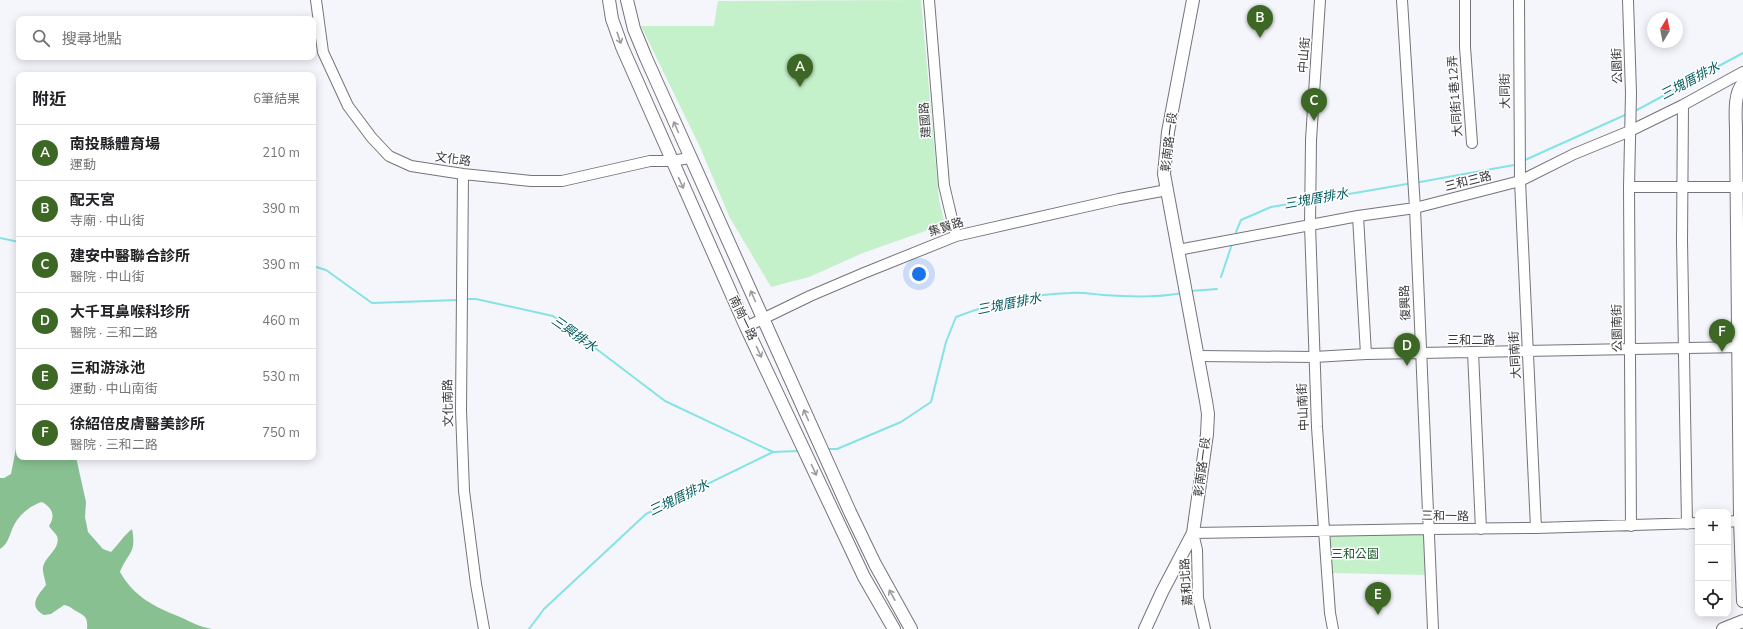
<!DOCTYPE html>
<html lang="zh-TW">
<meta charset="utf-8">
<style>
:root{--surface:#fff;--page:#f6f6f6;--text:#202124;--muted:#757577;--line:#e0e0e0;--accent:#3c6724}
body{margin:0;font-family:"Nunito Sans","Noto Sans TC",sans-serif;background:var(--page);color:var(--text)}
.controls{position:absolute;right:12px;bottom:12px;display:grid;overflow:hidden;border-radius:8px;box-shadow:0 2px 10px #0003}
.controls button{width:36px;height:36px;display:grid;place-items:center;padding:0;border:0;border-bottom:1px solid var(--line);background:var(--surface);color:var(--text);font:20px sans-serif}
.compass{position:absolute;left:1647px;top:12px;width:36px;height:36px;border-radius:50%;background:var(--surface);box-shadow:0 2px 10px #0003;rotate:10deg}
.you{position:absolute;left:919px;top:274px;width:14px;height:14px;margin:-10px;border:3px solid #fff;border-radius:50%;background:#1a73e8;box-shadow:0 0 0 6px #1a73e833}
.badge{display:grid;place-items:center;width:26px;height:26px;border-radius:50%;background:var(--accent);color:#fff;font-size:13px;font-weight:700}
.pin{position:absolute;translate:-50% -33px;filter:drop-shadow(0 1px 2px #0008)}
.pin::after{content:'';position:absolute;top:21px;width:14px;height:12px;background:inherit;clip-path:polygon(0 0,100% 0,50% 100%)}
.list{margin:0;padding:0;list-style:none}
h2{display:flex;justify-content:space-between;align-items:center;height:52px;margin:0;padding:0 16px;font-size:17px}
h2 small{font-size:13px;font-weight:400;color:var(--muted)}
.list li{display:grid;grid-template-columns:26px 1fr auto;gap:12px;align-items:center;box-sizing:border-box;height:56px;padding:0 16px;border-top:1px solid var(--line)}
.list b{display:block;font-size:15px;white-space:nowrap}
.list p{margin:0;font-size:13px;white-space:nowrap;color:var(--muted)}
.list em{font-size:13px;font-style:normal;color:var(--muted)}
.icon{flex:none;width:22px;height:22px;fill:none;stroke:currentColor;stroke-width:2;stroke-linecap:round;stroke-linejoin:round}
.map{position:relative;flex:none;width:1743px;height:629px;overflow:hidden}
.search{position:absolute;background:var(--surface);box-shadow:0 2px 10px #0003;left:16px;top:16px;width:300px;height:44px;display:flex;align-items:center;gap:10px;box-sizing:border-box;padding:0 14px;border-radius:8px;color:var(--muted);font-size:15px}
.panel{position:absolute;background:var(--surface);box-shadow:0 2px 10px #0003;left:16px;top:72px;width:300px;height:388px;border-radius:8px}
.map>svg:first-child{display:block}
.green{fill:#c5f1ca}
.forest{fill:#89c091}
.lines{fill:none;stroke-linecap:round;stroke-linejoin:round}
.stream{stroke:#85e3e5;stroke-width:2}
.minor-casing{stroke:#74747a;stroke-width:12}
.major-casing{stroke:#74747a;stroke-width:14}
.minor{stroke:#fff;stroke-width:10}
.major{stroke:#fff;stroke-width:12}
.oneway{stroke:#9c9c9d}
.labels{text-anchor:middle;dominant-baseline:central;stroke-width:3;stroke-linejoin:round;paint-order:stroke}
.street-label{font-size:12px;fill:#38383b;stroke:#fff}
.park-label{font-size:12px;fill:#1d582b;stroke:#fff}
.water-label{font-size:13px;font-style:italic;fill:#00595b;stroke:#fff}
</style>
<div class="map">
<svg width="1743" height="629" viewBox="0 0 1743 629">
<rect width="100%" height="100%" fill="#f5f5fc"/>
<path class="green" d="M 921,0 L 939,200 L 945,224 L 863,253 L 809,277 L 771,287 L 730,218 L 700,147 L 641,26 L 714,26 L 718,1 Z
M 1327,534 L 1424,535 L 1425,575 L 1329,573 Z"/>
<path class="forest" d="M 19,433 L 19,457 L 76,457 L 86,502 L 85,517 L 88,532 L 103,549 L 111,552 C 118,545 124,535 132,529 C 137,554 127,553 120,572 C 134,597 155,607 180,617 C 191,622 200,627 212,629 L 87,629 C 88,617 85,616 76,611 C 71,608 70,606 64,605 L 51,614 L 44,615 C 28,606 37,596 46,585 C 45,578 41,570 44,564 C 47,556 61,547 57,536 C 55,533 51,529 49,526 C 56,515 52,508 42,502 C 31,505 20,514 14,525 C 9,535 9,543 0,549 L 0,478 L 4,478 L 11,474 Z"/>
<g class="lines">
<path class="stream" d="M 1637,110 L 1743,53
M 1525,160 L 1625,115
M 1420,182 L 1514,165
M 1314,200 L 1407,184
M 1236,232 L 1241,220 L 1271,207 L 1307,201
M 0,238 L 19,242
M 313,266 L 326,270 L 372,303 L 458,300
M 1221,277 L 1232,244
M 1191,291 L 1217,289
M 465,299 L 476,299 L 553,316 L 665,401 L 773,452
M 828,449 L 837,449 L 901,422 L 931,402 L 946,342 L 956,317 C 992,303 1031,294 1070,293 C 1081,292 1092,294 1103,295 C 1129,297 1156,298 1182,293
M 529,629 L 544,609 L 646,514 L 773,452 L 798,451"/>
<g class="minor-casing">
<path id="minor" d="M 316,0 L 323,52 L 348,106 L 372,138 L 389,156 L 411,166 L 463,174 L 531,181 L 562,181 L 650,161 L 671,161 L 690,158
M 929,0 L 944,185 L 956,236
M 1320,0 L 1311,140 L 1310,225 L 1317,427 L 1324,530 L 1330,613 L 1333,629
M 1402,0 L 1415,208 L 1433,629
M 1465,0 L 1465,47 L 1472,143
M 1519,0 L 1520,181 L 1536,528
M 1628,0 L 1631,93 L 1629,187 L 1631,526
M 1683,105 L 1682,241 L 1687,524
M 463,174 L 461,410 L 464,491 L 476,584 L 484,629
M 1629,187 L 1743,187
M 1358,216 L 1366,354
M 1178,250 L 1358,216 L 1415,208 L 1520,181 L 1574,154 L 1630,131 L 1683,105 L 1743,72
M 746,327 L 810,296 L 864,273 L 956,236 L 1119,199 L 1167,190
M 1473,352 L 1481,529
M 1199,356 L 1314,357 L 1366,354 L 1743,347
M 1728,522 L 1743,520
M 1205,629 L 1198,598 L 1197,550 L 1193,533 L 1429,529 L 1536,528 L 1698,523"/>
</g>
<g class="major-casing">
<path id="major" d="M 609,0 L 612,19 L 622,47 L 746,327 L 864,577 L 894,629
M 627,0 L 634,29 L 646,58 L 850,512 L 875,564 L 911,629
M 1743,83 C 1733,96 1736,116 1736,131 L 1740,521 L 1743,601
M 1145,629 L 1162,592 L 1193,533 L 1207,434 L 1208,414 L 1206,401 L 1164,174 L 1168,132 L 1193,0
M 1723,629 L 1743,621"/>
</g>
<use href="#minor" class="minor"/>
<use href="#major" class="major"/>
</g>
<defs><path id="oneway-shaft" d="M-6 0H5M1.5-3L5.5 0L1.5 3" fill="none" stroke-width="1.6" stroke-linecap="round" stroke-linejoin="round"/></defs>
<g class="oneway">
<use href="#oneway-shaft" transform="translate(619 38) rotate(71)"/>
<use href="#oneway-shaft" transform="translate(676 127) rotate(-114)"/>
<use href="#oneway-shaft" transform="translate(681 183) rotate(65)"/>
<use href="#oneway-shaft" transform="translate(753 296) rotate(-114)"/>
<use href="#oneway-shaft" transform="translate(759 352) rotate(65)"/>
<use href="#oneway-shaft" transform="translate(806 415) rotate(-114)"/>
<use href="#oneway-shaft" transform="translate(814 470) rotate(65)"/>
<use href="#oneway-shaft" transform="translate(892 595) rotate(-119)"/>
</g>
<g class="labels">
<g class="street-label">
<text transform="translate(1304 55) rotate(-86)">中山街</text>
<text transform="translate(1617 66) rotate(-92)">公園街</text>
<text transform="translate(1505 91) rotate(-91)">大同街</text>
<text transform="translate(1455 96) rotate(-94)">大同街1巷12弄</text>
<text transform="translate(925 120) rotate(-94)">建國路</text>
<text transform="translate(1169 142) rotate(-83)">彰南路一段</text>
<text transform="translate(453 159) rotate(8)">文化路</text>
<text transform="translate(1468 181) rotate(-14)">三和三路</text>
<text transform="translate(946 227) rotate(-18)">集賢路</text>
<text transform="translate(1405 303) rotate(-92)">復興路</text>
<text transform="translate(743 318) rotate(64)">南崗一路</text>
<text transform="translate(1617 328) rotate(-91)">公園南街</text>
<text x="1471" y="340">三和二路</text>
<text transform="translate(1515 355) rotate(-93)">大同南街</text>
<text transform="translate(448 403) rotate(-91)">文化南路</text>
<text transform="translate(1303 407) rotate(-93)">中山南街</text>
<text transform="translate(1202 467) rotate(-83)">彰南路一段</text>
<text transform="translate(1445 516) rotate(1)">三和一路</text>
<text transform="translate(1186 582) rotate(-94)">嘉和北路</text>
</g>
<g class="park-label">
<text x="1355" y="554">三和公園</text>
</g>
<g class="water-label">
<text transform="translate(1690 81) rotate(-28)">三塊厝排水</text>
<text transform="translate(1316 199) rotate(-10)">三塊厝排水</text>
<text transform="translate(1009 304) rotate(-11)">三塊厝排水</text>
<text transform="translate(574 334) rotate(35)">三興排水</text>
<text transform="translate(679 498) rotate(-26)">三塊厝排水</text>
</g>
</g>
</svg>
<div class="controls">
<button>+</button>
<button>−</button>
<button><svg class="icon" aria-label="locate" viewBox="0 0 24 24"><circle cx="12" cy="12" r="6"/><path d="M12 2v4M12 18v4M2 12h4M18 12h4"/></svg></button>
</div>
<svg class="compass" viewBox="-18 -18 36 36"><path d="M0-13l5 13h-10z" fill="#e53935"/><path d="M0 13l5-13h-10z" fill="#757577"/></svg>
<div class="you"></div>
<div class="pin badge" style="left:800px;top:87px">A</div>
<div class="pin badge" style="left:1260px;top:38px">B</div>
<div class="pin badge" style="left:1314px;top:121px">C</div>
<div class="pin badge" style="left:1407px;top:366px">D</div>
<div class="pin badge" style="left:1378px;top:615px">E</div>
<div class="pin badge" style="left:1722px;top:352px">F</div>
<div class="search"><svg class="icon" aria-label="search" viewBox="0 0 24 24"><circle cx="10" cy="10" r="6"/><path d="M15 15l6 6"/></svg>搜尋地點</div>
<section class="panel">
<h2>附近<small>6筆結果</small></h2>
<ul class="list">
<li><span class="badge">A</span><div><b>南投縣體育場</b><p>運動</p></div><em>210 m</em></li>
<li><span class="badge">B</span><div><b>配天宮</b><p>寺廟 · 中山街</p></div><em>390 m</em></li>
<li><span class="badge">C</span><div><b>建安中醫聯合診所</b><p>醫院 · 中山街</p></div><em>390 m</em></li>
<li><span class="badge">D</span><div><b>大千耳鼻喉科珍所</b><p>醫院 · 三和二路</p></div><em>460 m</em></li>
<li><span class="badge">E</span><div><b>三和游泳池</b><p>運動 · 中山南街</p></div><em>530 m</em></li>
<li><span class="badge">F</span><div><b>徐紹倍皮膚醫美診所</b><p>醫院 · 三和二路</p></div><em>750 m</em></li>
</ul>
</section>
</div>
